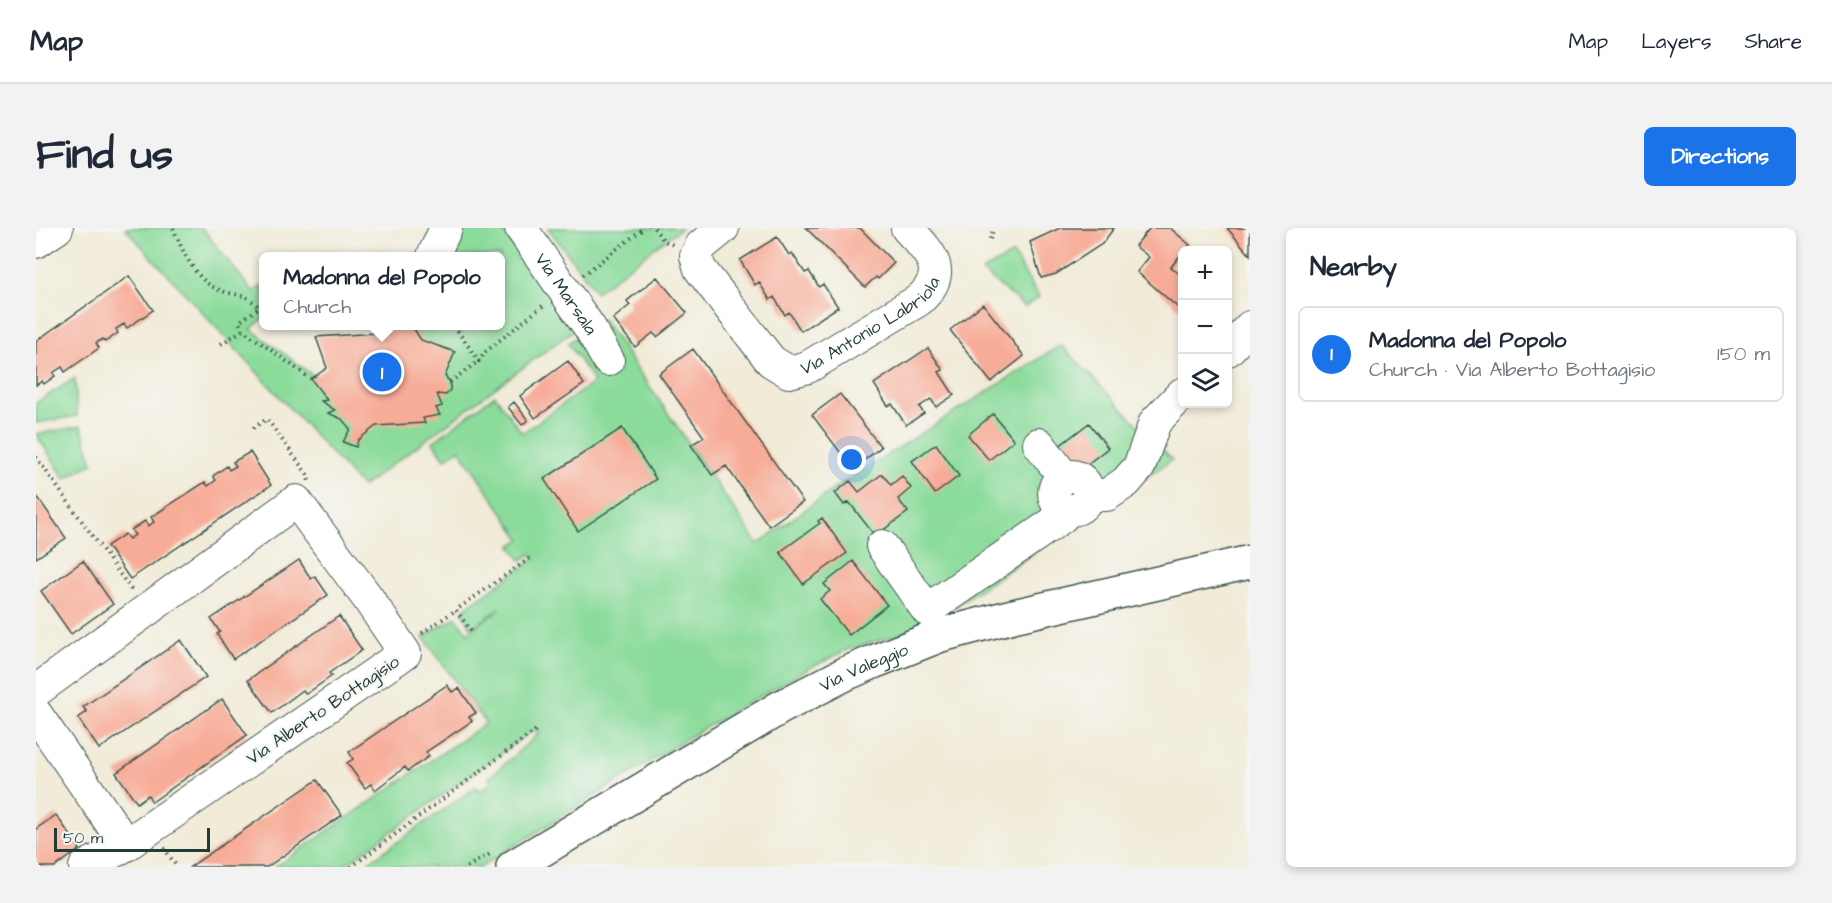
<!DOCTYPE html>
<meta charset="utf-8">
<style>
:root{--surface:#fff;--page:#f2f2f3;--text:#1f2937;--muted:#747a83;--line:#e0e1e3;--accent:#1a73e8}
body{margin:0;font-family:"Architects Daughter",sans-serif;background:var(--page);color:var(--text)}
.controls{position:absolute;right:18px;top:18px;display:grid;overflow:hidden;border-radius:9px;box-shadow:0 3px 9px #0003}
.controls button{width:54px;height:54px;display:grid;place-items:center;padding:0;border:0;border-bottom:2px solid var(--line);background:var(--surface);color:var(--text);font:30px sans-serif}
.scale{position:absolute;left:18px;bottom:15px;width:156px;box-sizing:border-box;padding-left:6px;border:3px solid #1f3d34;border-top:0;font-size:16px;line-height:21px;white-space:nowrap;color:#1f3d34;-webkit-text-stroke:4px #f6f6f2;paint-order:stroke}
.you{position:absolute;left:816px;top:232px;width:21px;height:21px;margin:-15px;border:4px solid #fff;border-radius:50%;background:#1a73e8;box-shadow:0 0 0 9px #1a73e833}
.badge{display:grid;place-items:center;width:39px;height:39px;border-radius:50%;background:var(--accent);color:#fff;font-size:20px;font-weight:700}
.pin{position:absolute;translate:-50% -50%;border:3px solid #fff;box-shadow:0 2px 6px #0006}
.popup{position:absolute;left:223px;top:24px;width:246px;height:78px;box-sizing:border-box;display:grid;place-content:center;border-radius:9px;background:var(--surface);filter:drop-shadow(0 2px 4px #0005);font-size:20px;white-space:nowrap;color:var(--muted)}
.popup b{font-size:22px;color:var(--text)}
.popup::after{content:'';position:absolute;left:50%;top:100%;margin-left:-12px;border:12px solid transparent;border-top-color:var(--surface)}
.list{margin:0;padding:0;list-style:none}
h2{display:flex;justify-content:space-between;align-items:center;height:78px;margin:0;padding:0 24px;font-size:26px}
h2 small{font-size:20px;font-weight:400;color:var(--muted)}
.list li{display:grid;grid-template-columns:39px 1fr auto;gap:18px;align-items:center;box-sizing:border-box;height:96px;margin:0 12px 12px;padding:0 12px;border:2px solid var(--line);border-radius:9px}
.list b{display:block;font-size:22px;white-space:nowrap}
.list p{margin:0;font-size:20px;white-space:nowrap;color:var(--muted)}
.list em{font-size:20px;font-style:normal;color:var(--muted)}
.icon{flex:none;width:33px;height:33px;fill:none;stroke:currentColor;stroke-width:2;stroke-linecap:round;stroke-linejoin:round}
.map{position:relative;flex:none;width:1214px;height:639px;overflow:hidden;border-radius:9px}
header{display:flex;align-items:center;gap:36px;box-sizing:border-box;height:84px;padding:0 30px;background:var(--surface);border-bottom:2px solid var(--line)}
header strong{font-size:28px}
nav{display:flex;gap:33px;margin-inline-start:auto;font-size:21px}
.intro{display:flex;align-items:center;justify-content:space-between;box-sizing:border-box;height:144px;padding:0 36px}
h1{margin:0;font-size:42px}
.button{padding:15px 27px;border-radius:9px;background:var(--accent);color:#fff;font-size:21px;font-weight:700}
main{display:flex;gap:36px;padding:0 36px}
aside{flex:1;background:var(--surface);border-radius:9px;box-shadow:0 3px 9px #0003}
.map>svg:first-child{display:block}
.green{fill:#8bdb9b;stroke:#558c68;stroke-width:1.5}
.building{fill:#f7ac97}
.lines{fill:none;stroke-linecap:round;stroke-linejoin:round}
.minor-casing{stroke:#3e574d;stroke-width:34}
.major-casing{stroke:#3e574d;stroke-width:36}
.path{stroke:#3e574d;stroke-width:4;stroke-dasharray:1.5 4.5;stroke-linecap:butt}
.minor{stroke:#fff;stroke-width:32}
.major{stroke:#fff;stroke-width:33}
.labels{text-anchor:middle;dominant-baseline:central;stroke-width:4.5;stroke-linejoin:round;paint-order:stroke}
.street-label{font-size:18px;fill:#1f3d34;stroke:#f6f6f2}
</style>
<header>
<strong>Map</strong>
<nav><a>Map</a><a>Layers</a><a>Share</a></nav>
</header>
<div class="intro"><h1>Find us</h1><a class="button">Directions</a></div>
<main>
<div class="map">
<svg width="1214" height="639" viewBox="0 0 1214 639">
<rect width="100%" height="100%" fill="#f6f6f2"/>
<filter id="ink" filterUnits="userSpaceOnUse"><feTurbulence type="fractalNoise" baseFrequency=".0167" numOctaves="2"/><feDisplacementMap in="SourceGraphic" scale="12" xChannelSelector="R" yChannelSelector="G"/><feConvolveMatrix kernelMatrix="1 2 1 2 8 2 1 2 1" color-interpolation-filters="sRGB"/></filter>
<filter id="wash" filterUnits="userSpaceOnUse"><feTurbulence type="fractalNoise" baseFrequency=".008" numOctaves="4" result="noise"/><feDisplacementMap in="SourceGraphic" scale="24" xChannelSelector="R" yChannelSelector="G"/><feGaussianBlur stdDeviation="1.35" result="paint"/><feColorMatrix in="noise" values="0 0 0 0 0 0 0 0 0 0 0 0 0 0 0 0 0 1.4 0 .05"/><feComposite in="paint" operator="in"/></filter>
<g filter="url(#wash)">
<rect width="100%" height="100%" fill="#f1ebd8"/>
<path class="green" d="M 89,0 L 166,0 L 217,64 L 227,57 L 227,91 L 215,101 L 279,149 L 374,98 L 464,98 L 464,28 L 405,28 L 419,0 L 464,0 L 539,101 L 326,259 Z
M 512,0 L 645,0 L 560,64 Z
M 977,26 L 1003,69 L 989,79 L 946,43 Z
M 567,91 L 722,316 L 799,260 L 1025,117 L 1136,232 L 888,399 L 813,421 L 768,443 L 653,509 L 445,639 L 326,639 L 440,559 L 443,563 L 455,555 L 453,550 L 502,506 L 499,501 L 306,639 L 239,639 L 450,495 L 387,409 L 420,389 L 432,405 L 465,380 L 435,400 L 427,384 L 429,380 L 499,330 L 495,326 L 485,332 L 475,318 L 485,311 L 423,221 L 409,231 L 397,214 L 459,167 L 486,205 L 558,154 L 532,115 Z
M 39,150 L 41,188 L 0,195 L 0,175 Z
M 45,198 L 57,235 L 29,251 L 0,206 Z"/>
<g id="blocks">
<path class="building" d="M 770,0 L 824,0 L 858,35 L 842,51 L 840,49 L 829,59 Z
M 1024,0 L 1078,0 L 1066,16 L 1020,46 L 1005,50 L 994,14 Z
M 1114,0 L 1134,0 L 1154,17 L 1149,22 L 1146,22 L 1146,25 L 1135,39 L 1146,48 L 1146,83 L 1101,44 L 1113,29 L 1099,18 Z
M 1191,0 L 1214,0 L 1214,27 Z
M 741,9 L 753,27 L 756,25 L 769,45 L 773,43 L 783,59 L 787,56 L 802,79 L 765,103 L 753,84 L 749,87 L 738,69 L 734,72 L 723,54 L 719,57 L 704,32 Z
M 93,48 L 117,82 L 91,100 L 88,96 L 80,101 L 82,105 L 69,114 L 67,111 L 60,115 L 63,120 L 29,144 L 26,139 L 17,145 L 19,148 L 8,156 L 6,153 L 0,157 L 0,113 Z
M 621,49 L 651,85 L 621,109 L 617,105 L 599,119 L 577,91 L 594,77 L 591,73 Z
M 947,76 L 988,128 L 955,154 L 914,102 Z
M 350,98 L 376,98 L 385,112 L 419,124 L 409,148 L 414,154 L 414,162 L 410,167 L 401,166 L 406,178 L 400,180 L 404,187 L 387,190 L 389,195 L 340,198 L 322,212 L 320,219 L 307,214 L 314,201 L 306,191 L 292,185 L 299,182 L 285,173 L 291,172 L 275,151 L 291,140 L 280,109 L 341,105 Z
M 892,120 L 907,142 L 903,144 L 918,167 L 900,179 L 895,171 L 883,179 L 888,185 L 870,197 L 856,176 L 852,178 L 838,156 Z
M 657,121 L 767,274 L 733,298 L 690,238 L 676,247 L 655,217 L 668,209 L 623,146 Z
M 532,133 L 548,156 L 499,190 L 484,168 Z
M 804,166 L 845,219 L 817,241 L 776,187 Z
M 478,174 L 492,192 L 486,197 L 472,179 Z
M 957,186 L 978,212 L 953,232 L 932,207 Z
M 1053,195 L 1072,220 L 1041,244 L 1022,219 Z
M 586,200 L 620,251 L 542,303 L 508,251 Z
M 900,216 L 923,248 L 899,266 L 876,233 Z
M 214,224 L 235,257 L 94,351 L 71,318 L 89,306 L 93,311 L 99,307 L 95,302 L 109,293 L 112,298 L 118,294 L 115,289 L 169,254 L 172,258 L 180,252 L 177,248 L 191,238 L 193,242 L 200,238 L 197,234 Z
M 846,246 L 855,257 L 866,248 L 875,260 L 862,271 L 872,284 L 839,308 L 813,274 L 808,277 L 799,265 L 814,253 L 823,264 Z
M 0,267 L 30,310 L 0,330 Z
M 786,290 L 811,325 L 767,356 L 744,324 L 784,295 L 782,293 Z
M 263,332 L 275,351 L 279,348 L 292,367 L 197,431 L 181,406 L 184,404 L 175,391 Z
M 47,333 L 77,376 L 35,406 L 5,363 Z
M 817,333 L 851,377 L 813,407 L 784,371 L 794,363 L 788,356 Z
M 303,388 L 326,422 L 293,445 L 296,448 L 270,466 L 267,462 L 236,485 L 212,452 Z
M 145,412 L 170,449 L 63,521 L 42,490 L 51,484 L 47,479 Z
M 411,457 L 416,464 L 423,460 L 440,485 L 433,489 L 436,493 L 390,524 L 393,528 L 372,543 L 369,539 L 339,562 L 335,556 L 329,560 L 311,535 L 317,531 L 313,524 Z
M 186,471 L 211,507 L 116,574 L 112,567 L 101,575 L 80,545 Z
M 281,552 L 306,587 L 231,639 L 154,639 Z
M 20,587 L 44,621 L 19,639 L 0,639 L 0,601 Z"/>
</g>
</g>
<g filter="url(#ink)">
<use href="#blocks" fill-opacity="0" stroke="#3e574d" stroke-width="1.5"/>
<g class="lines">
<g class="minor-casing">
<g id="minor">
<path id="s1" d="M 485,0 L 554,100 L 572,132"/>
<path id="s2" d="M 687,0 L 665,18 L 660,28 L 664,41 L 735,133 L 753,144 L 772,139 L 883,72 C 915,43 893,24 871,0"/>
<path d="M 0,14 L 21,0"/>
<path d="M 397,28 L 410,0"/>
<path d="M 1192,122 L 1214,99"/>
<path d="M 1003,216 L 1028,249"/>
<circle cx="1035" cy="265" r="17"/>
<path d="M 1053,267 L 1071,267 L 1090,254 L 1103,239 L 1119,194 L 1146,166"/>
<path d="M 846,318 L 891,382 L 1026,289 L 1029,281"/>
<path d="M 0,463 L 260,273 L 331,369 L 369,425 L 90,617 L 49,639"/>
<path d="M 0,486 L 90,617"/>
</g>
</g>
<g class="major-casing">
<g id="major">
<path id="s3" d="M 477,639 L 745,479 L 809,446 L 837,434 L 905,407 L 977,388 L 1214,334"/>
</g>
</g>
<path class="path" d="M 137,0 C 146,21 158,51 181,61 C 199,69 209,63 223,80 L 203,94 L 207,102 L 275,151
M 618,0 L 628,13 L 637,17
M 954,11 L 958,0
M 547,47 L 608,0
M 418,98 L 443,133 L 449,124 L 508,77
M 185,116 L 207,102
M 414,154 L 443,133
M 217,200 L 231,191 L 271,246 L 273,253
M 0,229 L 96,363
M 435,403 L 420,382 L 497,328
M 386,405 L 420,382
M 128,620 L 141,639
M 315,639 L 500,502
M 431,639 L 454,626"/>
<use href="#minor" class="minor"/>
<use href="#major" class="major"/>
</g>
</g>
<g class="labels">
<g class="street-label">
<text stroke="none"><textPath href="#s1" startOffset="80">Via Marsala</textPath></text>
<text stroke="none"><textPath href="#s2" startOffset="285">Via Antonio Labriola</textPath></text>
<text stroke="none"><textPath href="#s3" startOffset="404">Via Valeggio</textPath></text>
<text transform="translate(287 482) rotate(-34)">Via Alberto Bottagisio</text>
</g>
</g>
</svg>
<div class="controls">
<button>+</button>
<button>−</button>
<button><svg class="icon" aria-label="layers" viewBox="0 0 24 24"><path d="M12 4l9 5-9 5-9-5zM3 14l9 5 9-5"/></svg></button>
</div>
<div class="scale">50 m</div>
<div class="you"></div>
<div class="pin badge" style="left:346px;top:144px">1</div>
<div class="popup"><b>Madonna del Popolo</b>Church</div>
</div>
<aside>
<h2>Nearby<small></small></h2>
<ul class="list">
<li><span class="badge">1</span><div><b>Madonna del Popolo</b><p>Church · Via Alberto Bottagisio</p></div><em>150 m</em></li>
</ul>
</aside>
</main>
